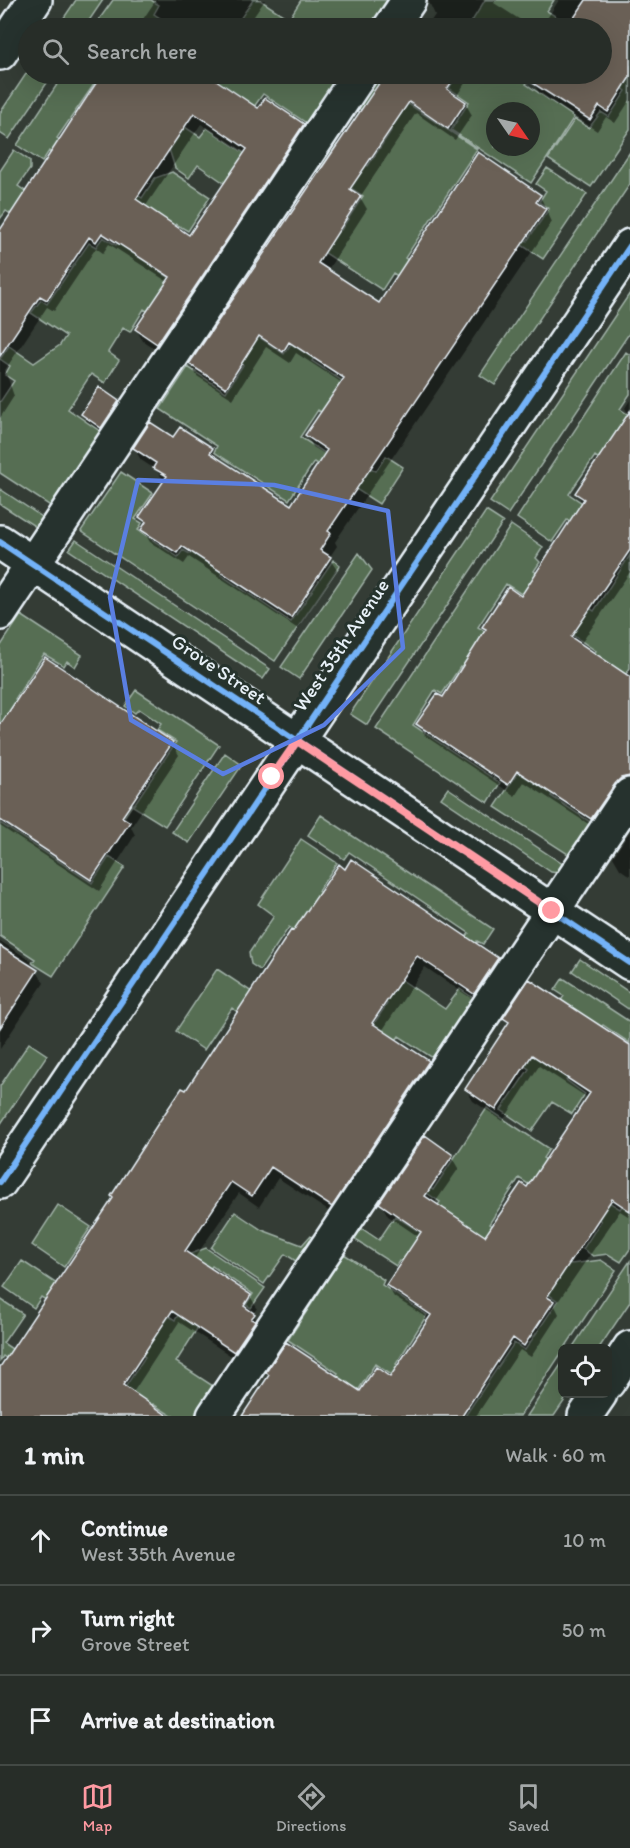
<!DOCTYPE html>
<meta charset="utf-8">
<style>
:root{--surface:#272d28;--page:#333934;--text:#f1f3f6;--muted:#a4a8a8;--line:#434945;--accent:#ff9aa2}
body{margin:0;font-family:Itim,sans-serif;background:var(--page);color:var(--text)}
.controls{position:absolute;right:18px;bottom:18px;display:grid;overflow:hidden;border-radius:9px;box-shadow:0 6px 24px #0002}
.controls button{width:54px;height:54px;display:grid;place-items:center;padding:0;border:0;border-bottom:2px solid var(--line);background:var(--surface);color:var(--text);font:30px sans-serif}
.compass{position:absolute;left:486px;top:102px;width:54px;height:54px;border-radius:50%;background:var(--surface);box-shadow:0 6px 24px #0002;rotate:124deg}
.stop{position:absolute;width:18px;height:18px;margin:-14px;border:4px solid #ff9aa2;border-radius:50%;background:#fff}
.stop.end{background:#ff9aa2;border-color:#fff;box-shadow:0 2px 6px #0008}
.list{margin:0;padding:0;list-style:none}
h2{display:flex;justify-content:space-between;align-items:center;height:78px;margin:0;padding:0 24px;font-size:26px}
h2 small{font-size:20px;font-weight:400;color:var(--muted)}
.list li{display:grid;grid-template-columns:39px 1fr auto;gap:18px;align-items:center;box-sizing:border-box;height:90px;padding:0 24px;border-top:2px solid var(--line)}
.list b{display:block;font-size:22px;white-space:nowrap}
.list p{margin:0;font-size:20px;white-space:nowrap;color:var(--muted)}
.list em{font-size:20px;font-style:normal;color:var(--muted)}
.icon{flex:none;width:33px;height:33px;fill:none;stroke:currentColor;stroke-width:2;stroke-linecap:round;stroke-linejoin:round}
.map{position:relative;flex:none;width:630px;height:1416px;overflow:hidden}
.search{position:absolute;background:var(--surface);box-shadow:0 6px 24px #0002;left:18px;right:18px;top:18px;height:66px;display:flex;align-items:center;gap:15px;box-sizing:border-box;padding:0 21px;border-radius:33px;color:var(--muted);font-size:22px}
.sheet{height:348px;background:var(--surface)}
nav{display:flex;justify-content:space-around;align-items:center;box-sizing:border-box;height:84px;border-top:2px solid var(--line);background:var(--surface);font-size:16px;color:var(--muted)}
nav a{display:grid;justify-items:center;gap:3px}
nav .on{color:var(--accent)}
.map>svg:first-child{display:block}
.green{fill:#566e53;stroke:#9fb0a6;stroke-width:1.5;fill-rule:evenodd}
.shadow{fill:#0007;fill-rule:evenodd}
.building{fill:#6b6056;stroke:#e8f1f8;stroke-width:1.5;fill-rule:evenodd}
.lines{fill:none;stroke-linecap:round;stroke-linejoin:round}
.minor-casing{stroke:#e8f1f8;stroke-width:38}
.minor{stroke:#26332d;stroke-width:33}
.cycleway-casing{stroke:#26332d;stroke-width:10}
.cycleway{stroke:#73b2f8;stroke-width:6}
.route{stroke:#ff9aa2;stroke-width:8}
.marked{fill:none;stroke:#5a7fe2;stroke-width:4.5;stroke-linejoin:round}
.labels{text-anchor:middle;dominant-baseline:central;stroke-width:6;stroke-linejoin:round;paint-order:stroke}
.street-label{font-size:20px;fill:#e8f1f8;stroke:#26332d}
</style>
<div class="map">
<svg width="630" height="1416" viewBox="0 0 630 1416">
<rect width="100%" height="100%" fill="#343c35"/>
<filter id="ink" filterUnits="userSpaceOnUse"><feTurbulence type="fractalNoise" baseFrequency=".0167" numOctaves="2"/><feDisplacementMap in="SourceGraphic" scale="12" xChannelSelector="R" yChannelSelector="G"/><feConvolveMatrix kernelMatrix="1 2 1 2 8 2 1 2 1" color-interpolation-filters="sRGB"/></filter>
<g filter="url(#ink)">
<path class="green" d="M 76,0 L 103,0 L 84,28 L 57,28 Z
M 113,0 L 151,0 L 159,5 L 154,14 L 175,28 L 134,28 L 130,26 L 128,28 L 93,28 Z
M 253,0 L 260,0 L 289,19 L 301,0 L 395,0 L 376,28 L 234,28 Z
M 485,0 L 554,0 L 547,11 L 574,28 L 539,28 L 534,25 L 531,28 L 473,28 L 469,26 Z
M 630,67 L 630,129 L 591,187 L 548,159 L 575,119 L 589,128 L 601,112 L 609,117 L 626,91 L 618,85 Z
M 28,71 L 28,74 L 53,74 L 9,139 L 0,133 L 0,113 Z
M 64,74 L 101,74 L 57,138 L 66,144 L 57,156 L 49,151 L 42,162 L 17,145 Z
M 104,74 L 200,137 L 207,128 L 270,170 L 249,200 L 198,165 L 189,178 L 175,168 L 169,149 L 89,95 Z
M 212,74 L 346,74 L 311,126 L 263,94 L 234,135 L 211,89 L 218,77 Z
M 447,74 L 533,74 L 526,84 L 574,117 L 531,183 L 451,130 L 469,102 L 449,88 L 455,79 ZM 495,111 L 531,111 L 531,147 L 495,147 Z
M 375,82 L 477,149 L 405,258 L 474,303 L 404,280 L 393,273 L 382,290 L 319,249 L 334,227 L 341,230 L 363,196 L 321,168 L 337,145 L 368,166 L 391,131 L 357,107 Z
M 14,150 L 30,161 L 30,169 L 18,186 L 31,195 L 18,219 L 6,211 L 0,219 L 0,171 Z
M 630,152 L 630,184 L 495,385 L 480,375 Z
M 547,168 L 587,194 L 543,259 L 517,242 L 521,237 L 527,241 L 549,209 L 539,202 L 546,191 L 536,184 Z
M 172,172 L 210,197 L 188,231 L 176,224 L 149,264 L 195,295 L 174,328 L 144,309 L 130,332 L 123,328 L 108,352 L 119,360 L 105,383 L 91,374 L 68,409 L 104,434 L 55,509 L 0,473 L 0,402 L 14,381 L 5,375 L 10,366 L 0,359 L 9,346 L 34,363 L 60,345 L 66,336 L 31,313 L 41,300 L 47,304 L 89,243 L 96,247 L 103,237 L 116,245 L 131,222 L 132,191 L 142,198 L 155,178 Z
M 630,293 L 630,332 L 508,514 L 490,502 Z
M 307,321 L 329,335 L 312,361 L 367,397 L 332,419 L 318,410 L 300,437 L 359,475 L 365,465 L 376,471 L 386,456 L 403,467 L 379,504 L 314,462 L 289,500 L 214,452 L 217,446 L 160,409 L 188,367 L 226,392 L 243,365 L 232,358 L 250,331 L 284,354 Z
M 626,352 L 630,355 L 630,394 L 620,409 L 630,416 L 602,461 L 595,456 L 569,494 L 630,535 L 622,558 L 567,520 L 552,542 L 517,518 Z
M 121,472 L 153,493 L 135,519 L 142,523 L 138,530 L 178,557 L 183,550 L 190,554 L 243,474 L 274,495 L 221,575 L 291,622 L 333,560 L 340,565 L 275,661 L 81,531 Z
M 0,489 L 45,519 L 39,529 L 0,504 Z
M 486,511 L 503,522 L 367,725 L 350,714 Z
M 511,525 L 543,547 L 536,558 L 540,562 L 534,571 L 580,602 L 566,623 L 506,584 L 478,627 L 510,648 L 486,684 L 460,667 L 442,694 L 435,690 L 413,725 L 500,783 L 488,803 L 376,729 Z
M 76,540 L 270,669 L 263,679 L 69,550 Z
M 359,553 L 372,570 L 299,679 L 281,667 Z
M 630,555 L 630,668 L 599,716 L 571,690 L 596,651 L 565,630 L 583,604 L 594,611 Z
M 21,615 L 82,655 L 75,667 L 67,661 L 64,666 L 44,654 L 15,699 L 80,743 L 69,761 L 133,804 L 125,816 L 0,731 L 0,647 Z
M 136,690 L 219,745 L 165,826 L 133,806 L 176,742 L 157,730 L 161,724 L 139,709 L 135,713 L 125,706 Z
M 582,749 L 551,796 L 592,823 L 571,856 L 495,807 L 533,750 Z
M 225,753 L 242,765 L 189,843 L 172,832 Z
M 448,788 L 564,865 L 559,873 L 551,872 L 441,798 Z
M 321,815 L 493,929 L 483,944 L 477,941 L 461,965 L 458,951 L 469,933 L 349,852 L 344,859 L 308,835 Z
M 0,823 L 92,883 L 109,857 L 125,867 L 53,976 L 32,963 L 35,959 L 0,936 Z
M 301,839 L 337,863 L 318,891 L 326,897 L 311,919 L 445,1009 L 460,989 L 476,1000 L 436,1060 L 399,1036 L 396,1040 L 373,1025 L 387,1004 L 379,998 L 384,991 L 289,927 L 260,970 L 251,964 L 249,953 L 274,916 L 258,904 Z
M 580,959 L 630,993 L 630,1010 L 572,971 Z
M 217,969 L 374,1073 L 243,1016 L 232,1008 L 204,1050 L 176,1031 Z
M 563,978 L 630,1022 L 630,1043 L 603,1025 L 566,1080 L 585,1094 L 572,1114 L 552,1102 L 532,1131 L 501,1110 L 529,1069 L 520,1063 L 564,996 L 555,990 Z
M 29,1043 L 47,1055 L 0,1125 L 0,1086 Z
M 487,1108 L 549,1149 L 543,1158 L 602,1197 L 559,1204 L 519,1178 L 489,1224 L 557,1269 L 444,1290 L 399,1261 L 396,1266 L 354,1239 L 361,1228 L 379,1240 L 395,1216 L 420,1232 L 440,1202 L 400,1175 L 403,1171 L 433,1190 Z
M 630,1194 L 630,1249 L 621,1262 L 608,1254 L 593,1256 L 583,1249 L 601,1221 L 593,1215 L 604,1199 L 620,1209 Z
M 58,1205 L 91,1227 L 64,1267 L 32,1245 Z
M 235,1212 L 262,1230 L 302,1245 L 310,1236 L 316,1238 L 299,1263 L 285,1254 L 264,1284 L 211,1248 Z
M 206,1248 L 265,1288 L 251,1308 L 246,1305 L 253,1294 L 212,1266 L 205,1276 L 190,1254 Z
M 344,1254 L 384,1280 L 382,1285 L 427,1315 L 396,1364 L 466,1410 L 462,1416 L 454,1416 L 375,1364 L 356,1394 L 317,1404 L 338,1373 L 288,1340 Z
M 601,1260 L 616,1270 L 520,1416 L 465,1416 L 514,1343 L 525,1350 L 558,1301 L 548,1294 L 566,1261 L 571,1264 Z
M 22,1261 L 145,1342 L 164,1313 L 175,1320 L 192,1294 L 211,1307 L 176,1362 L 216,1388 L 197,1416 L 172,1416 L 153,1404 L 135,1410 L 118,1398 L 145,1357 L 57,1299 L 53,1304 L 41,1297 L 34,1308 L 4,1287 Z
M 630,1261 L 630,1302 L 599,1348 L 572,1348 Z
M 0,1299 L 23,1314 L 3,1343 L 83,1396 L 78,1406 L 3,1356 L 0,1361 Z
M 562,1363 L 562,1394 L 569,1394 L 554,1416 L 527,1416 Z"/>
<path class="shadow" d="M 156,0 L 265,0 L 246,28 L 137,28 Z
M 428,0 L 496,0 L 494,3 L 533,28 L 426,28 L 435,15 Z
M 559,0 L 630,0 L 630,100 L 615,123 L 606,117 L 597,131 L 540,94 L 533,82 L 536,77 L 531,74 L 602,74 L 602,28 L 541,28 Z
M 104,74 L 216,74 L 213,79 L 258,110 L 303,125 L 310,137 L 164,355 L 143,341 L 136,329 L 168,282 L 109,244 L 103,253 L 96,248 L 54,311 L 47,307 L 5,370 L 14,396 L 0,418 L 0,233 ZM 201,124 L 245,154 L 189,237 L 145,207 Z
M 388,74 L 471,74 L 456,97 L 465,103 L 472,115 L 455,140 L 416,113 L 360,197 L 367,209 L 327,271 L 379,305 L 540,196 L 552,222 L 335,542 L 337,546 L 329,558 L 337,570 L 298,629 L 189,557 L 184,564 L 150,542 L 143,530 L 146,525 L 141,517 L 165,481 L 156,470 L 141,460 L 134,448 L 174,439 L 212,449 L 218,460 L 291,507 L 326,455 L 313,447 L 307,435 L 342,383 L 296,353 L 290,363 L 266,347 L 233,399 L 197,376 L 191,364 Z
M 630,400 L 630,572 L 580,645 L 630,688 L 630,779 L 596,829 L 524,782 L 515,796 L 425,736 L 418,724 L 443,699 L 487,632 L 484,627 L 521,598 L 583,504 L 577,493 L 629,415 L 625,408 Z
M 118,402 L 122,408 L 105,433 L 87,421 L 83,415 Z
M 0,728 L 172,743 L 179,755 L 131,827 L 135,835 L 99,891 L 0,826 Z
M 630,831 L 630,876 L 620,869 L 613,857 Z
M 339,866 L 497,959 L 504,971 L 481,1005 L 425,967 L 382,1031 L 428,1062 L 435,1074 L 339,1218 L 278,1178 L 259,1207 L 239,1193 L 194,1259 L 250,1296 L 257,1308 L 253,1314 L 261,1327 L 242,1363 L 179,1322 L 132,1394 L 166,1416 L 0,1416 L 0,1368 Z
M 0,941 L 30,960 L 44,983 L 0,1049 Z
M 505,1018 L 630,1047 L 630,1212 L 628,1216 L 620,1211 L 555,1306 L 559,1314 L 531,1357 L 520,1350 L 476,1416 L 244,1416 L 361,1393 L 391,1379 L 430,1320 L 394,1297 L 387,1285 L 419,1237 L 388,1216 L 381,1203 L 452,1156 L 459,1168 L 434,1204 L 486,1238 L 527,1189 L 588,1098 L 539,1066 L 503,1121 L 473,1101 L 466,1089 L 509,1024 Z"/>
<path class="building" d="M 586,0 L 630,0 L 630,77 L 608,112 L 599,106 L 590,120 L 531,82 L 537,74 L 602,74 L 602,28 L 567,28 Z
M 102,74 L 207,74 L 258,108 L 265,98 L 304,124 L 157,344 L 135,329 L 170,277 L 102,233 L 96,242 L 89,237 L 47,300 L 40,296 L 0,356 L 0,230 ZM 194,113 L 247,149 L 189,235 L 136,199 Z
M 378,74 L 457,74 L 447,89 L 466,102 L 448,129 L 409,102 L 350,189 L 361,196 L 318,263 L 379,303 L 478,152 L 541,195 L 536,202 L 546,209 L 328,531 L 331,533 L 320,550 L 331,557 L 291,618 L 182,546 L 177,553 L 141,530 L 146,522 L 139,517 L 167,476 L 153,468 L 156,463 L 133,448 L 150,422 L 173,437 L 180,427 L 213,448 L 210,453 L 291,505 L 327,450 L 305,435 L 344,378 L 289,342 L 283,352 L 259,336 L 226,388 L 189,364 L 380,82 L 377,80 Z
M 99,387 L 119,401 L 101,428 L 81,414 Z
M 630,411 L 630,550 L 571,637 L 630,677 L 630,776 L 621,778 L 615,784 L 591,819 L 517,771 L 508,785 L 416,724 L 437,694 L 443,697 L 486,629 L 482,627 L 508,587 L 521,596 L 584,499 L 575,493 Z
M 45,657 L 173,742 L 122,817 L 130,822 L 91,880 L 0,820 L 0,725 Z
M 351,859 L 498,958 L 474,994 L 417,956 L 372,1023 L 429,1061 L 332,1207 L 271,1167 L 252,1196 L 231,1182 L 185,1251 L 251,1295 L 244,1306 L 255,1314 L 251,1319 L 255,1321 L 234,1352 L 172,1311 L 123,1385 L 168,1416 L 0,1416 L 0,1367 L 113,1198 L 111,1196 L 157,1125 L 182,1088 L 186,1090 L 291,930 L 293,931 L 339,864 L 345,869 Z
M 0,946 L 38,970 L 0,1028 Z
M 529,979 L 630,1045 L 630,1211 L 612,1199 L 547,1297 L 554,1301 L 524,1346 L 513,1338 L 462,1416 L 242,1416 L 269,1375 L 266,1372 L 286,1342 L 360,1391 L 376,1367 L 390,1377 L 431,1315 L 386,1285 L 421,1232 L 379,1203 L 425,1135 L 453,1155 L 425,1196 L 485,1236 L 521,1183 L 527,1187 L 590,1093 L 532,1055 L 496,1110 L 465,1089 L 509,1022 L 503,1018 Z"/>
<g class="lines">
<g class="minor-casing">
<path id="minor" d="M 390,28 L 409,0
M 0,53 L 35,0
M 0,542 L 630,963
M 0,613 L 360,74
M 0,1182 L 630,246
M 608,1382 L 630,1348
M 214,1416 L 630,795
M 585,1416 L 600,1394"/>
</g>
<use href="#minor" class="minor"/>
<g class="cycleway-casing">
<path id="cycleway" d="M 0,542 L 630,963
M 0,1182 L 630,246"/>
</g>
<use href="#cycleway" class="cycleway"/>
</g>
</g>
<g class="lines" filter="url(#ink)">
<path class="route" d="M 272,777 L 297,741 L 552,911"/>
</g>
<path class="marked" d="M 138,480 L 274,485 L 388,511 L 403,648 L 324,725 L 223,774 L 131,720 L 110,597 Z"/>
<g class="labels">
<g class="street-label">
<text transform="translate(341 645) rotate(-56)">West 35th Avenue</text>
<text transform="translate(219 669) rotate(34)">Grove Street</text>
</g>
</g>
</svg>
<div class="controls">
<button><svg class="icon" aria-label="locate" viewBox="0 0 24 24"><circle cx="12" cy="12" r="6"/><path d="M12 2v4M12 18v4M2 12h4M18 12h4"/></svg></button>
</div>
<svg class="compass" viewBox="-18 -18 36 36"><path d="M0-13l5 13h-10z" fill="#e53935"/><path d="M0 13l5-13h-10z" fill="#a4a8a8"/></svg>
<div class="stop" style="left:272px;top:777px"></div>
<div class="stop end" style="left:552px;top:911px"></div>
<div class="search"><svg class="icon" aria-label="search" viewBox="0 0 24 24"><circle cx="10" cy="10" r="6"/><path d="M15 15l6 6"/></svg>Search here</div>
</div>
<section class="sheet">
<h2>1 min<small>Walk · 60 m</small></h2>
<ul class="list">
<li><svg class="icon" aria-label="ahead" viewBox="0 0 24 24"><path d="M12 20V5M6 11l6-6 6 6"/></svg><div><b>Continue</b><p>West 35th Avenue</p></div><em>10 m</em></li>
<li><svg class="icon" aria-label="right" viewBox="0 0 24 24"><path d="M7 20v-9h11M14 6l5 5-5 5"/></svg><div><b>Turn right</b><p>Grove Street</p></div><em>50 m</em></li>
<li><svg class="icon" aria-label="arrive" viewBox="0 0 24 24"><path d="M6 21V4h12l-3 4 3 4H6"/></svg><div><b>Arrive at destination</b></div></li>
</ul>
</section>
<nav>
<a class="on"><svg class="icon" aria-label="map" viewBox="0 0 24 24"><path d="M3 6l6-2 6 2 6-2v14l-6 2-6-2-6 2zM9 4v14M15 6v14"/></svg>Map</a>
<a><svg class="icon" aria-label="directions" viewBox="0 0 24 24"><path d="M12 3l9 9-9 9-9-9zM9 14v-3h6M13 9l2 2-2 2"/></svg>Directions</a>
<a><svg class="icon" aria-label="saved" viewBox="0 0 24 24"><path d="M7 4h10v16l-5-4-5 4z"/></svg>Saved</a>
</nav>
